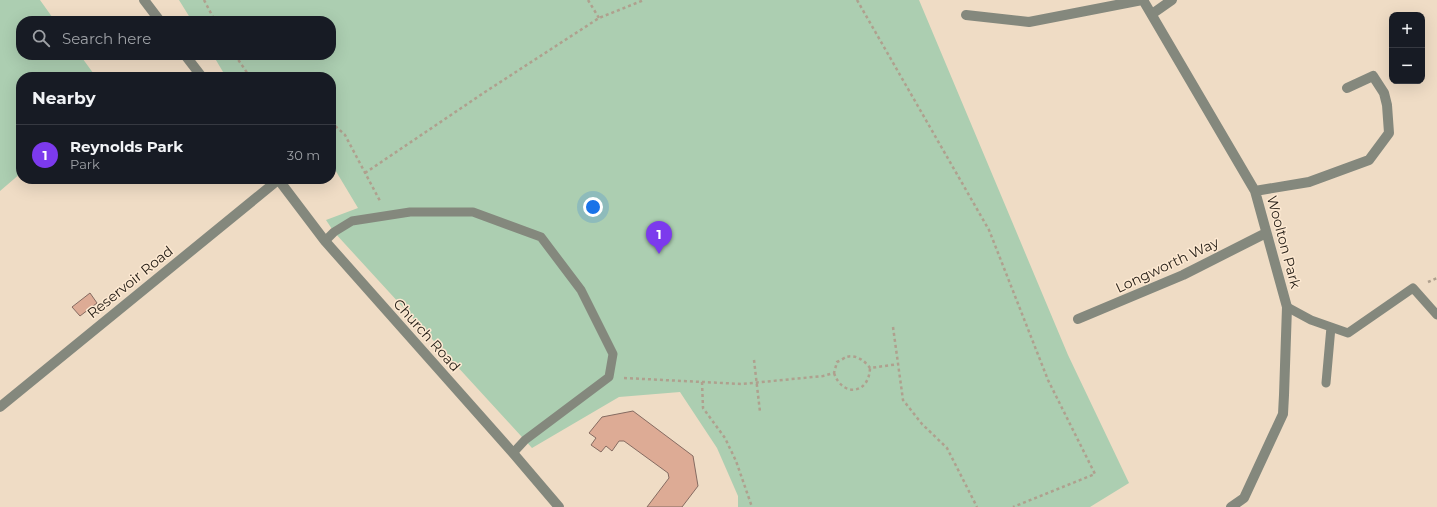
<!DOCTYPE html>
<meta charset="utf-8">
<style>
:root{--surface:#171b24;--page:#20242c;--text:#f1f3f6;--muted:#9ea1a6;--line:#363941;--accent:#7c3aed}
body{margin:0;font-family:Montserrat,sans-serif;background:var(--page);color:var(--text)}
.controls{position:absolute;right:12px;top:12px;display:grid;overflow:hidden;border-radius:8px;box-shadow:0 4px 16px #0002}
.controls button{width:36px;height:36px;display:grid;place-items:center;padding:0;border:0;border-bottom:1px solid var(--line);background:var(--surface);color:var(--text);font:20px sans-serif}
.you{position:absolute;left:593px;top:207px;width:14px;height:14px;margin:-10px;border:3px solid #fff;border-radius:50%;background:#1a73e8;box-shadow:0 0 0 6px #1a73e833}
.badge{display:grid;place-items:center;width:26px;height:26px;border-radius:50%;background:var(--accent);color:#fff;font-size:13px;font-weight:700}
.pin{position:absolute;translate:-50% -33px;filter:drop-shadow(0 1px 2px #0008)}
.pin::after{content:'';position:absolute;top:21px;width:14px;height:12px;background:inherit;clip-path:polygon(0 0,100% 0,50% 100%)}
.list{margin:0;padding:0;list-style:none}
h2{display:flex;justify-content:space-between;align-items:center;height:52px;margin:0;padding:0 16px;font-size:17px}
h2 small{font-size:13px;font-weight:400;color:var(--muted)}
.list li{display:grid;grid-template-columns:26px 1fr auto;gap:12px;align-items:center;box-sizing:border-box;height:60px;padding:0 16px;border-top:1px solid var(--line)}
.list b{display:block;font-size:15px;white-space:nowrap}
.list p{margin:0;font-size:13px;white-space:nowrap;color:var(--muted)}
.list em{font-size:13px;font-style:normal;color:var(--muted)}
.icon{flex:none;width:22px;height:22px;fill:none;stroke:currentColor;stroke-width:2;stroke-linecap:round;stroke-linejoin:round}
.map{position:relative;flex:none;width:1437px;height:507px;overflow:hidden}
.search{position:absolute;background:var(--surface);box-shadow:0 4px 16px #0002;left:16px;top:16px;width:320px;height:44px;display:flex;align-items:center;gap:10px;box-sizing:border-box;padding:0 14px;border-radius:16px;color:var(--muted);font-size:15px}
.panel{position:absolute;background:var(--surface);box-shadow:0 4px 16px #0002;left:16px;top:72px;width:320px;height:112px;border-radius:16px}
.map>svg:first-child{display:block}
.green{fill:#acceb1}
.building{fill:#ddab95;stroke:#856b61}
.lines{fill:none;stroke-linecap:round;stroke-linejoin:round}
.path{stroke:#afa08e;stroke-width:2.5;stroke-dasharray:3 3;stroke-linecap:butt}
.service{stroke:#84887d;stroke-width:9}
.minor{stroke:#84887d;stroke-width:10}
.labels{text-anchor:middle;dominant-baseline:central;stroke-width:3;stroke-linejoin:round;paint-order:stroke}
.street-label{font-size:14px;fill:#241d15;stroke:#fde9d2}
</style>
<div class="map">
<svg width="1437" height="507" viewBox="0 0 1437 507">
<rect width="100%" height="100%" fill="#efdcc5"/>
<path class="green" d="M 0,0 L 40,0 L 55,21 L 21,21 L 21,55 L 80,55 L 96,77 L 21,77 L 21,173 L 0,191 Z
M 179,0 L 919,0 L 1068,355 L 1129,483 L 1090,507 L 738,507 L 738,496 L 717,448 L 680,392 L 619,397 L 532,448 L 334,232 L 326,220 L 358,208 L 331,163 L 331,77 L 226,77 L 213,55 L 331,55 L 331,21 L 192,21 Z"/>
<path class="building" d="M 90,293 L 97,303 L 80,316 L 72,307 Z
M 633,411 L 693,456 L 698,486 L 682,507 L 647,507 L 669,478 L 668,473 L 624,441 L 619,441 L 612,451 L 606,446 L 601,452 L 591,445 L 596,438 L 589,433 L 602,417 Z"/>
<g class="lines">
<path class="path" d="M 204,0 L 215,21
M 588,0 L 599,18
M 857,0 L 989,230 L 1048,380 L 1095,474 L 1013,507
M 235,55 L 250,77
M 331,122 L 345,135 L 380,201
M 365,173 L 485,92 L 599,18 L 644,0
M 1428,282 L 1437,278
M 893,327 L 903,400 L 922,424 L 947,448 L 977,507
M 754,360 L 760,412
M 834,373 C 842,397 869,395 870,368
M 624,378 L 742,384 L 823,376 L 834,373 L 837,362 C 840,361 844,358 846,357 C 856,354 865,361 870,368 L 899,364
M 702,382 L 703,408 L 725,438 L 736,461 L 752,507"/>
<path class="service" d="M 325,241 L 334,232 L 352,221 L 410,212 L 473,212 L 541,237 L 581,290 L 613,354 L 609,377 L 525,440 L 513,453
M 1287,307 L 1311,320 L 1348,333 L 1413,288 L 1437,315
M 1326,383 L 1331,327"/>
<path class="minor" d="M 144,0 L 160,21
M 1143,0 L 1255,191 L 1287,307 L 1284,395 L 1283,414 L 1244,498 L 1231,507
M 1152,14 L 1172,0
M 966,15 L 1029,22 L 1142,0
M 185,55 L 202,77
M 278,179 L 325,241 L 513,453 L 559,507
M 1255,191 L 1309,182 L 1369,160 L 1389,133 L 1387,105 L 1384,93 L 1373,76 L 1347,88
M 1078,319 L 1183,275 L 1266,233
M 0,407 L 278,180"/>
</g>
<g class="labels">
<g class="street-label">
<text transform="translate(1284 242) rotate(75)">Woolton Park</text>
<text transform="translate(1167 265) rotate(-25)">Longworth Way</text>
<text transform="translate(130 282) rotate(-39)">Reservoir Road</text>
<text transform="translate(427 335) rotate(48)">Church Road</text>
</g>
</g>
</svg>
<div class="controls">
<button>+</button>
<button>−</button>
</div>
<div class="you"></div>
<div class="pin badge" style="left:659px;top:254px">1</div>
<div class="search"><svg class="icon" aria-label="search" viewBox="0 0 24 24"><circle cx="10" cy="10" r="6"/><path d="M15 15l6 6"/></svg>Search here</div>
<section class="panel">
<h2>Nearby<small></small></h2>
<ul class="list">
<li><span class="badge">1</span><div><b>Reynolds Park</b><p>Park</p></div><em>30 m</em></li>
</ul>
</section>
</div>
